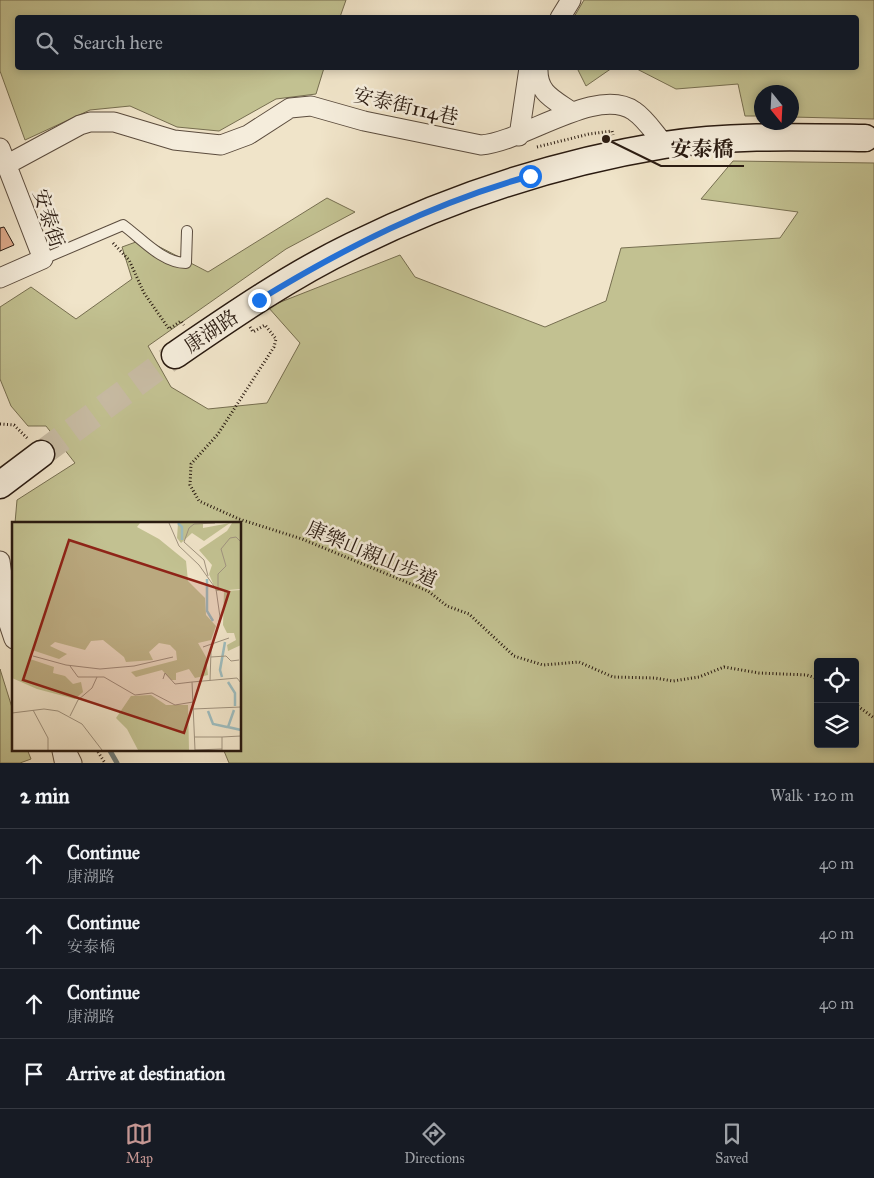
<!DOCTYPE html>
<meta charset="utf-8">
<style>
:root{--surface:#171b24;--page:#20242c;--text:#f1f3f6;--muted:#9ea1a6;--line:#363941;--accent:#c59692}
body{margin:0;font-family:"IM FELL Great Primer","Noto Serif TC",serif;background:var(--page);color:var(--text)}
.controls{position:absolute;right:15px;bottom:15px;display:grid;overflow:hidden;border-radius:5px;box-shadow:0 2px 8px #0003}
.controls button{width:45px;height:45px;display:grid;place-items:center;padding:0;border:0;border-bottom:1px solid var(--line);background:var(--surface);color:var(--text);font:25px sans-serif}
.compass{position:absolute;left:754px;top:85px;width:45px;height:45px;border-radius:50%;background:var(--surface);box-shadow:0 2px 8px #0003;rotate:162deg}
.stop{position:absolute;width:15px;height:15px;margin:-11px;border:4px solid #1a73e8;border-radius:50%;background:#fff}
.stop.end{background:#1a73e8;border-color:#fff;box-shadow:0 1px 5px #0008}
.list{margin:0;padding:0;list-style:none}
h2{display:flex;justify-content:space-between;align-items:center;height:65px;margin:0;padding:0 20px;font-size:21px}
h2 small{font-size:16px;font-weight:400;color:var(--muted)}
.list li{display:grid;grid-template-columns:32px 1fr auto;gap:15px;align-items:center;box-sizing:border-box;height:70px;padding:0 20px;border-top:1px solid var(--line)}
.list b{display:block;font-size:19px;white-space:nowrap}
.list p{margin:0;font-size:16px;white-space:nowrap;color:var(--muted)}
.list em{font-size:16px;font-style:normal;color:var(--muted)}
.icon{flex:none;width:28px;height:28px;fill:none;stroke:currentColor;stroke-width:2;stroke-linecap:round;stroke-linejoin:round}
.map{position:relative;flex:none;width:874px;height:763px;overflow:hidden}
.search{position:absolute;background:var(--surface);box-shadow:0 2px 8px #0003;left:15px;right:15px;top:15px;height:55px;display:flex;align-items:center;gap:12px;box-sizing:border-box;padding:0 18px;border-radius:5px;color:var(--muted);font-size:19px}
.sheet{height:345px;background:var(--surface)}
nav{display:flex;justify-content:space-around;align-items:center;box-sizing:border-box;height:70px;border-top:1px solid var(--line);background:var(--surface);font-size:14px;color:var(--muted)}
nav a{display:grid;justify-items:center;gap:2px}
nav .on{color:var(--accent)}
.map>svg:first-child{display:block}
.green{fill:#c2c191;stroke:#766e50;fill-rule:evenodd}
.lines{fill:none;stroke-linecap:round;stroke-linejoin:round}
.stream{stroke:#6f7b78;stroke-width:5}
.building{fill:#dda98a;stroke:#291a10}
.secondary-tunnel{stroke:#c8bca4;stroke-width:26;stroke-dasharray:26 13;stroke-linecap:butt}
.lane-casing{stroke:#5b4c3e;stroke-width:12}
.street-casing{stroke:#5b4c3e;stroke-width:21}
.secondary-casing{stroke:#291a10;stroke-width:29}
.path{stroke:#291a10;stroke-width:3;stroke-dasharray:1 2.5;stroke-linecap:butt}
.lane{stroke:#f5eddc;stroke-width:10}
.street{stroke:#f5eddc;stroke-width:19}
.secondary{stroke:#f5eddc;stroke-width:26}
.route{stroke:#1a73e8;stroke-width:6}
.labels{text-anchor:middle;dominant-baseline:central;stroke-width:5;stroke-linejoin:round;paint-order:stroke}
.street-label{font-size:20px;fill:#291a10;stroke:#f5eddc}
.inset-river{fill:none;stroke:#9dbcbe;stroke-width:2.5}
.inset-road{fill:none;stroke:#a0937f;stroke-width:1}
.view{fill:#8f2418;fill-opacity:0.15;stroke:#8f2418;stroke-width:2.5}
.inset-edge{fill:none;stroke:#291a10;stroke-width:2.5}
.leader{fill:none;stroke:#291a10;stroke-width:2}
.callout-dot{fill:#291a10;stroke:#f5eddc;stroke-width:2}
.callout-label{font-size:21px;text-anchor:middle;font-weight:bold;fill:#291a10;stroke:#f5eddc;stroke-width:5;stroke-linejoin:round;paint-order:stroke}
</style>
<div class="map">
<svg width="874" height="763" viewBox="0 0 874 763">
<rect width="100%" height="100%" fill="#f0e4c9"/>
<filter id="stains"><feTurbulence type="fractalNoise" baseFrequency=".004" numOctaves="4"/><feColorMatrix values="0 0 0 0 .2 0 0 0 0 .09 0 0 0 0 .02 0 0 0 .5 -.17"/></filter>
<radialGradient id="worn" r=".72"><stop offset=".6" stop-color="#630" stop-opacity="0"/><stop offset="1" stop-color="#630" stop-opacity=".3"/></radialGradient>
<path class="green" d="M 0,0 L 346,0 L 340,17 L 18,18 L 18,68 L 324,68 L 316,94 L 276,99 L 219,131 L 177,127 L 130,106 L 90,110 L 25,140 L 0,71 Z
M 584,0 L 874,0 L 874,119 L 792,117 L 792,92 L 762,92 L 761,116 L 745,116 L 738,84 L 676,89 L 635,68 L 856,68 L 856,18 L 574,17 Z
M 577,68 L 612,68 L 586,86 Z
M 733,161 L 874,163 L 874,763 L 229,763 L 224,751 L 220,749 L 240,749 L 240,523 L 15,523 L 17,500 L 75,463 L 46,426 L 28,426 L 11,406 L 0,379 L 0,307 L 31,287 L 76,319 L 132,279 L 122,247 L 147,238 L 152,243 L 208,272 L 327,198 L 355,212 L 286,249 L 148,346 L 171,387 L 208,409 L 267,403 L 300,343 L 268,307 L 400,255 L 415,277 L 545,327 L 606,301 L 621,248 L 780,238 L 798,212 L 701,199 ZM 818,662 L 855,662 L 855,744 L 818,744 Z
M 0,669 L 14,714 L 14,749 L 27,749 L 31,759 L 20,763 L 0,763 Z"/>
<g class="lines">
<path class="stream" d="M 109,749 L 117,763"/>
</g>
<path class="building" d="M 4,227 L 14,245 L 0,251 L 0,228 Z"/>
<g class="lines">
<path class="secondary-tunnel" d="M 41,454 L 175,355"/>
<g class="lane-casing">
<path id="lane" d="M 43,259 L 123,225 C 141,238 162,263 186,263 L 187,231
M 57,749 L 60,763"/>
</g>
<g class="street-casing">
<path id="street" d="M 560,18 L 571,0
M 538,68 C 537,93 553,99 572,112
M 519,136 L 529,68
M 0,148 L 43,259 L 0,278
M 6,165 L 80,125 L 90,122 L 114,122 L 174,140 L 221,145 L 248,135 L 290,108 L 311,106 L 364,121 L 481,145 C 523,142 597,85 634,111 C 646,119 655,134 665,145
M 0,561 L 9,624 L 14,639
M 65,749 L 72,763"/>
</g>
<g class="secondary-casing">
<path id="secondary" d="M 175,355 C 232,316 290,276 352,246 C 451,197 556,163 664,145 C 730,135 798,137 865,138
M 0,485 L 41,454"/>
</g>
<path class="path" d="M 537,147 L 589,134 L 612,131 L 613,135
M 113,243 L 129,260 L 144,293 L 169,329 L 181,321 L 184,325
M 250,327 L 253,332 L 265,325 L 276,339 L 274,347 L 218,434 L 191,464 L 190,485 L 199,501 L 239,519 L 302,539 L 428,591 L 447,606 L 469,614 L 514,656 L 543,665 L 579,662 L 613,677 L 655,678 L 673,681 L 699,677 L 724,667 L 759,673 L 807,675 L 818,679
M 0,424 L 14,425 L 28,439
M 855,704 L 874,718
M 96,749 L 105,763"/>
<use href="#lane" class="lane"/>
<use href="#street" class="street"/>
<use href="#secondary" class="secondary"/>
</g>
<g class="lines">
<path class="route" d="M 259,300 C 344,248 433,203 530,176"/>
</g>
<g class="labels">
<g class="street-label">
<text transform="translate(406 106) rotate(13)">安泰街114巷</text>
<text transform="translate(49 218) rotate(72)">安泰街</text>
<text transform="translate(211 331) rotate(-34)">康湖路</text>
<text transform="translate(372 554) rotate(23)">康樂山親山步道</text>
</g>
</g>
<g transform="translate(12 522)">
<rect width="229" height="229" fill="#f0e4c9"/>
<path d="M 0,1 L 128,1 L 125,5 L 147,17 L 174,39 L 176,59 L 193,76 L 194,93 L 204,104 L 199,118 L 186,121 L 194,135 L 196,153 L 183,156 L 177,147 L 164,151 L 164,158 L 159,158 L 150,148 L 124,155 L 119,150 L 165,138 L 164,129 L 158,123 L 147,121 L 137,130 L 141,138 L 114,140 L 112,135 L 91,118 L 79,119 L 73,128 L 43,120 L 38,124 L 55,132 L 47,137 L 20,128 L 18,137 L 42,145 L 41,151 L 53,154 L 61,162 L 69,160 L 71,170 L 63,177 L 25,167 L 0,156 ZM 166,1 L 191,1 L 191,6 L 218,1 L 192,19 L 180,11 L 169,21 L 165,16 ZM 220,1 L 229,1 L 229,67 L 204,69 L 197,52 L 200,43 L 187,28 L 215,9 ZM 229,68 L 229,123 L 216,129 L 215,123 L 224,118 L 222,111 L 215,111 L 211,103 L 212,69 ZM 139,173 L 154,183 L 176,183 L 177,228 L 126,228 L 115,207 L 104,196 L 119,174 Z" fill="#c2c191"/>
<path class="inset-river" d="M 166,1 L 170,5 L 170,18M 195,57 L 195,89 L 201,99M 210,155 L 208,148 L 213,120M 216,160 L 223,171 L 223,184M 222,188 L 216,205 L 229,208M 196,189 L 201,202 L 215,205"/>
<path class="inset-road" d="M 157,1 L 167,24 L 187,43 L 204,67 L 208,95 L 199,129 L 198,159M 196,54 L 192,38 L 172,20 L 177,6 L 182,2 L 203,1M 206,69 L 206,52 L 214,44 L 209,27 L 218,16 L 224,15 L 229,20M 191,125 L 217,116M 21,134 L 54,143 L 88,147 L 122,144 L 161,135M 199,135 L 214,134 L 219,139 L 227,138M 58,144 L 66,155 L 92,155 L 123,173 L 140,171 L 163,183 L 181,180M 151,157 L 153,151 L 163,162 L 180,160M 181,187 L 229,185M 21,188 L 36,216 L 36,228M 0,191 L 32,187 L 46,189 L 70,202 L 90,228M 58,194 L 66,178 L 80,166 L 85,155M 182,215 L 210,215 L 210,228M 210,215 L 229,214M 183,228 L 180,160 L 225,156 L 229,161M 183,228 L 210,227"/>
<path class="view" d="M 57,18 L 217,70 L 172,211 L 11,158 Z"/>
<rect width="229" height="229" class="inset-edge"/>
</g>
<path class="leader" d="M606 139L661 166H744"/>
<circle class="callout-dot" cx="606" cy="139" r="5"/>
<g class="callout-label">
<text x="702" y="156">安泰橋</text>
</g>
<rect width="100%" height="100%" filter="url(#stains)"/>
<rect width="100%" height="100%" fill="url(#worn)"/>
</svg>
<div class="controls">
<button><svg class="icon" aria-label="locate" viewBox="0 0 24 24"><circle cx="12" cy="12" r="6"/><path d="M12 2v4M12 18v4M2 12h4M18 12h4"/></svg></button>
<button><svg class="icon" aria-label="layers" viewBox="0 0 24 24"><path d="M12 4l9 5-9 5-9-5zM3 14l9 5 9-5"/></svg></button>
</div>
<svg class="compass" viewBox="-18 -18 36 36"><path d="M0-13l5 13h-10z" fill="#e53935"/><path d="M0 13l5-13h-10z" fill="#9ea1a6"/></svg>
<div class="stop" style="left:530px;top:176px"></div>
<div class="stop end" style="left:259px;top:300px"></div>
<div class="search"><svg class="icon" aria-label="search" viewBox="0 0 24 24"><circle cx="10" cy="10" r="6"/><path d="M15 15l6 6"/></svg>Search here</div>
</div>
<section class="sheet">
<h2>2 min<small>Walk · 120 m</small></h2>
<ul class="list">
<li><svg class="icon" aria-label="ahead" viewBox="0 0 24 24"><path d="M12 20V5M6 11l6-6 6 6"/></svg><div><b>Continue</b><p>康湖路</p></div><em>40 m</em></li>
<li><svg class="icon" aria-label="ahead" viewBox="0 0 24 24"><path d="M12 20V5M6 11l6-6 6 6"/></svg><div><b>Continue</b><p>安泰橋</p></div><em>40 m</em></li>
<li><svg class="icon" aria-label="ahead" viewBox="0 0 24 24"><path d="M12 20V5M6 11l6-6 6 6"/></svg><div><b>Continue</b><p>康湖路</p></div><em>40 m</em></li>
<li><svg class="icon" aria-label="arrive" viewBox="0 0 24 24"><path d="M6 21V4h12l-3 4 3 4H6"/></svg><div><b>Arrive at destination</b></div></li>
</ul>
</section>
<nav>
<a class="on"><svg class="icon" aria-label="map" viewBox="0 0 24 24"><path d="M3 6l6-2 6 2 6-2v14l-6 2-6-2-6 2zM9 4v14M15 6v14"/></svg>Map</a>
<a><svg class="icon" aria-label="directions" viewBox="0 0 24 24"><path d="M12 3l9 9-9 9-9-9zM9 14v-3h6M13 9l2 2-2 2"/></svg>Directions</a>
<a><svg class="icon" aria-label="saved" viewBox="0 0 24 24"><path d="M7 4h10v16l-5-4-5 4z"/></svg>Saved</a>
</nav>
